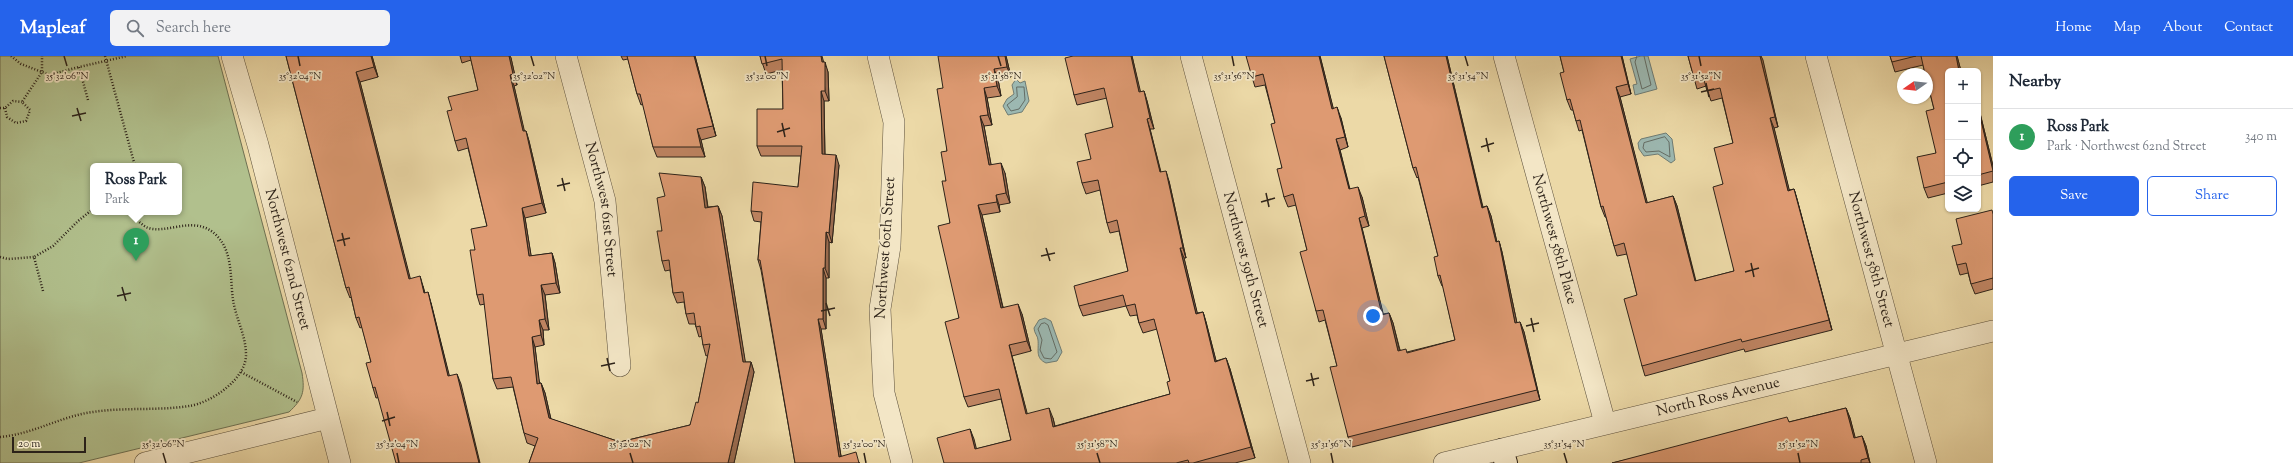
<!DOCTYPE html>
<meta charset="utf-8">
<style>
:root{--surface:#fff;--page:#f2f2f3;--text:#1f2937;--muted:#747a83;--line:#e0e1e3;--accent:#2563eb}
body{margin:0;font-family:"Sorts Mill Goudy",serif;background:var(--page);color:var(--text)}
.controls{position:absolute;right:12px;top:12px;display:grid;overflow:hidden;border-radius:6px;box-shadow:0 1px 3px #0004}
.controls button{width:36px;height:36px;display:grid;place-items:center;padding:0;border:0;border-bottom:1px solid var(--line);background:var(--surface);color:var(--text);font:20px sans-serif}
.compass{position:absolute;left:1897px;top:12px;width:36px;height:36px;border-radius:50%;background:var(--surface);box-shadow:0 1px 3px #0004;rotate:256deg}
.scale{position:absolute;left:12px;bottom:10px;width:74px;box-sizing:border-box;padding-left:4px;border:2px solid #2c2219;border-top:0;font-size:11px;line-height:14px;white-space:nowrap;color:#2c2219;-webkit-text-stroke:3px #f3e6c6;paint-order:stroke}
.you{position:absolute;left:1373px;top:260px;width:14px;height:14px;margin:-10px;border:3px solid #fff;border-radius:50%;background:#1a73e8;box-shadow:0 0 0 6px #1a73e833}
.badge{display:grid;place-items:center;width:26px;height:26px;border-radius:50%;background:var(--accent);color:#fff;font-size:13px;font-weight:700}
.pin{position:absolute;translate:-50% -33px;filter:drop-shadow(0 1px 2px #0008)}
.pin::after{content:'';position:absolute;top:21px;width:14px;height:12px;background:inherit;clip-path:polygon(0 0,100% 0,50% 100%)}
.popup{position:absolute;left:90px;top:107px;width:92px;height:52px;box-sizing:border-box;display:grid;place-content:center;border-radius:6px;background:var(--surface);filter:drop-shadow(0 1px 3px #0005);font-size:13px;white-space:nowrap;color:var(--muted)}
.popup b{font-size:15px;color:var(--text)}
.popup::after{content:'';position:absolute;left:50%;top:100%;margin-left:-8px;border:8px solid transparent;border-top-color:var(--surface)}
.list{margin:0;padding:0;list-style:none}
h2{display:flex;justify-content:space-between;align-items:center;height:52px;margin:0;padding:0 16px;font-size:17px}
h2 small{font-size:13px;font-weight:400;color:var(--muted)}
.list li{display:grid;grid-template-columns:26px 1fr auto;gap:12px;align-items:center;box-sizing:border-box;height:56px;padding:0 16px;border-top:1px solid var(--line)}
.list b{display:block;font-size:15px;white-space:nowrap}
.list p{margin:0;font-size:13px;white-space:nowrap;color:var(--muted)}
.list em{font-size:13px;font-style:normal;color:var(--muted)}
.actions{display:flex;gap:8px;padding:12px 16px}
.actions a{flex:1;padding:9px 0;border:1px solid var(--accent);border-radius:6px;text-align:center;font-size:14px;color:var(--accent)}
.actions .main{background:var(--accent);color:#fff}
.icon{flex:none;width:22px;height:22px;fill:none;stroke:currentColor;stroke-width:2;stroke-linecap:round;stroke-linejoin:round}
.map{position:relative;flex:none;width:1993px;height:407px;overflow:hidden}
header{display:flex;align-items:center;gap:24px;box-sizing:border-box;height:56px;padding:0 20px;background:var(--accent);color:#fff}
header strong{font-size:19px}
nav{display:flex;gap:22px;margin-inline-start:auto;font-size:14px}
.search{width:280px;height:36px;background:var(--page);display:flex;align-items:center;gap:10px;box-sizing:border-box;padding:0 14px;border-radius:6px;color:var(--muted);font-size:15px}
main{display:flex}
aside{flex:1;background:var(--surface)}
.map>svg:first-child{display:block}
.green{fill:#b1c08d;stroke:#6e7153;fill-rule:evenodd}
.water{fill:#9cb8b1;stroke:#6f7c74}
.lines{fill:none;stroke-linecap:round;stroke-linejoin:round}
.shore{stroke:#646d65;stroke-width:1}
.street-casing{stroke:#5c503c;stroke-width:22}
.secondary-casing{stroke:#2c2219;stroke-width:24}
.path{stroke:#2c2219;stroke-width:2.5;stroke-dasharray:1 2;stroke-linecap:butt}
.street{stroke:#f3e6c6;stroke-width:21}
.secondary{stroke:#f3e6c6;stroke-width:22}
.wall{fill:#bf8462;stroke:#2c2219}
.shaded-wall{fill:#9b6c50;stroke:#2c2219}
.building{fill:#de9a72;stroke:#2c2219}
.ticks{fill:none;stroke:#2c2219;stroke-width:1.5}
.labels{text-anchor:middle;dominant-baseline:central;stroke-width:3.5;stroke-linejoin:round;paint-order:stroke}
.street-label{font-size:15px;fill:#2c2219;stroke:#f3e6c6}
.ticks-label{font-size:10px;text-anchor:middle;fill:#2c2219;stroke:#f3e6c6;stroke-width:3.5;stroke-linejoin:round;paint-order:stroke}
</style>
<header>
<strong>Mapleaf</strong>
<div class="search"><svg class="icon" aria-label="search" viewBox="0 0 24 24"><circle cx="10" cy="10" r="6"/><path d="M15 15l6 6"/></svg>Search here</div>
<nav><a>Home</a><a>Map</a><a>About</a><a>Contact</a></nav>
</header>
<main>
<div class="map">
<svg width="1993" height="407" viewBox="0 0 1993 407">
<rect width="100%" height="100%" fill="#ecd9a7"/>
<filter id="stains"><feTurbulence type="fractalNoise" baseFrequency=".005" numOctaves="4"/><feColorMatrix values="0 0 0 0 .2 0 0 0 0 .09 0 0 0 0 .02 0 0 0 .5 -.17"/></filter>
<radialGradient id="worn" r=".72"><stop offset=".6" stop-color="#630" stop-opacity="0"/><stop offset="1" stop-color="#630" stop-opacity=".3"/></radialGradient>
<path class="green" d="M 0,0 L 218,0 L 302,317 C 305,336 303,343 289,356 L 79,407 L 0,407 ZM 93,110 L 179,110 L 179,156 L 93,156 Z"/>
<path class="water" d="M 1641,0 L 1648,0 L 1657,33 L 1635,39 L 1633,29 L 1637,28 L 1630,3 Z
M 1016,23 L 1020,27 L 1025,25 L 1029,45 L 1022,56 L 1008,59 L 1003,50 L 1007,43 L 1014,38 L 1012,29 Z
M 1666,77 L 1672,83 L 1675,104 L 1671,107 L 1658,98 L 1644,100 L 1639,93 L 1638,87 L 1641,83 Z
M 1045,262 L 1051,265 L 1062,296 L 1057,305 L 1046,307 C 1035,302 1039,294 1038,284 C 1038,280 1034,277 1034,272 L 1039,264 Z"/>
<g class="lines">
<path class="shore" d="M 1637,0 L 1635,6 L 1642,33 L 1651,29 L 1644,0
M 1017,31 L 1024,31 L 1025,44 L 1019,53 L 1011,55 L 1007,49 L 1017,41 Z
M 1665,81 L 1669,86 L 1670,101 L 1659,95 L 1646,96 L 1643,92 L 1644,87 Z
M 1045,267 L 1048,269 L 1057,296 L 1051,303 L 1044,302 L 1040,294 L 1042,284 L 1038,273 L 1041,268 Z"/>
<g class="street-casing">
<g id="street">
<path id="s1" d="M 232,0 L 258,89 L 340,407"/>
<path id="s2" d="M 566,0 L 605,145 L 620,310"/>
<path d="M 878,0 L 894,66 L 890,190 L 880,253 L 884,337 L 902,407"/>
<path id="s3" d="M 1191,0 L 1300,407"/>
<path id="s4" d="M 1504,0 L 1605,367"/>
<path id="s5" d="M 1816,0 L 1926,407"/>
<path d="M 145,407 L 328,362"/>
<path id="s6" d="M 1444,407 L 1993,275"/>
</g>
</g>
<g class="secondary-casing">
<path id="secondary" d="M 1502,394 L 1506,407"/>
</g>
<path class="path" d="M 11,0 L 21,8 L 42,16 L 42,0
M 105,0 L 135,110
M 88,44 L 79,11 L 127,0
M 0,52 L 5,52 L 13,45 L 22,46
M 5,52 L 7,61 L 16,67 L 26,65 L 30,54 L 22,46 L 42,16 L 49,19 L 79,11
M 0,201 L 8,203 L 34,201
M 43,235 L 34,201 L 53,190 L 78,165 L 93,153
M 241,316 L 297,346
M 0,381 C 34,378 61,360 93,356 C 125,351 157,355 189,350 C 211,347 246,323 246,299 C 246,281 238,267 234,249 C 229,226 235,196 215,178 C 193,158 165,180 146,171 C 139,167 134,160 126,156"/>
<use href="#street" class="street"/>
<use href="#secondary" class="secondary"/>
</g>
<path class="wall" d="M 286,0 L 372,0 L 378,21 L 360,26 L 410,223 L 423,230 L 425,237 L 431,247 L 449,320 L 461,328 L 376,342 L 373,332 L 371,306 L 362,271 L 360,272 L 356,262 L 351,241 L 350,242 L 346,232 Z
M 460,0 L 510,0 L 511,2 L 517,29 L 514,30 L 524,75 L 526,75 L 529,85 L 546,157 L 525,162 L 531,200 L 552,197 L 555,207 L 560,237 L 545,239 L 549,274 L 543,274 L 544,289 L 535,291 L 539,327 L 541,327 L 545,337 L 551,363 L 620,386 L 690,369 L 698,347 L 708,299 L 706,300 L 703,289 L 702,280 L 699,281 L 696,271 L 695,268 L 689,268 L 686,258 L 684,246 L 677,247 L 673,237 L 670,214 L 665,215 L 662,205 L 662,175 L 665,140 L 701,121 L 705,131 L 708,151 L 718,150 L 722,160 L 745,306 L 751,306 L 754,316 L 734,407 L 529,407 L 535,390 L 527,387 L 524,377 L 513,331 L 497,333 L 493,323 L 485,248 L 480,249 L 477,239 L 475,194 L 487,170 L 468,92 L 458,95 L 455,85 L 452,54 L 478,34 L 471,4 L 462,7 Z
M 621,0 L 695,0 L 716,80 L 701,84 L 705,101 L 657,101 L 653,91 L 643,48 L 641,49 L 637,38 L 628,3 L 623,4 Z
M 760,0 L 824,6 L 828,16 L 829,45 L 824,45 L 825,98 L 839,109 L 832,187 L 829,186 L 829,222 L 826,222 L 826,273 L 821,273 L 841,400 L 860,407 L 795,407 L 761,214 L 758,204 L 761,166 L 754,165 L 751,155 L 798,131 L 801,100 L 761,100 L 757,90 L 783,53 L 782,14 L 766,18 Z
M 1006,0 L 1011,21 L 998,23 L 1001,40 L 987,42 L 992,69 L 984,70 L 991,109 L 1005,117 L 1010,147 L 999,149 L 1000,156 L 982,159 L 1003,251 L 1022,258 L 1031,295 L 1012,300 L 1027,358 L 1053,362 L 1055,370 L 1170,338 L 1170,325 L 1157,273 L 1143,277 L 1139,267 L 1137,259 L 1130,260 L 1126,250 L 1083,260 L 1079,250 L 1128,215 L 1119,175 L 1110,177 L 1107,167 L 1100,134 L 1086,138 L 1082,127 L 1091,103 L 1113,71 L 1107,42 L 1077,49 L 1074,39 L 1073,0 L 1132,0 L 1140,36 L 1144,35 L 1147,45 L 1154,73 L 1150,73 L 1161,116 L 1169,125 L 1186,202 L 1184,202 L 1197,257 L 1203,256 L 1206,266 L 1216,305 L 1226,302 L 1230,313 L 1255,402 L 1235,407 L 944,407 L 970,373 L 976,393 L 1011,384 L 1001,343 L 968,351 L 964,341 L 959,262 L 946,125 L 947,95 L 943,32 Z
M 1320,0 L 1333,52 L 1341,62 L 1348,91 L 1340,94 L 1350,133 L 1362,141 L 1369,170 L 1362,172 L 1383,258 L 1389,257 L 1393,267 L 1400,294 L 1407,296 L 1455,284 L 1443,230 L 1442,230 L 1438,220 L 1438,200 L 1418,121 L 1417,122 L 1413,112 L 1384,0 L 1447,0 L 1483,151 L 1487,150 L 1491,160 L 1497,186 L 1499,185 L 1502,196 L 1517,267 L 1520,266 L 1524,276 L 1540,344 L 1352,391 L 1348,381 L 1337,310 L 1325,264 L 1319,266 L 1316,255 L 1307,194 L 1296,149 L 1288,151 L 1284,141 L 1282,112 L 1275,67 L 1265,29 L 1255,31 L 1252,21 Z
M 1560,0 L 1622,0 L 1631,38 L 1620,41 L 1647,147 L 1673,140 L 1677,150 L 1696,225 L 1734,215 L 1723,128 L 1733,87 L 1722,42 L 1711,45 L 1706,30 L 1697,33 L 1688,0 L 1761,0 L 1778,71 L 1774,72 L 1789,134 L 1794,133 L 1797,143 L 1832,274 L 1745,296 L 1744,293 L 1645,320 L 1642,310 L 1637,239 L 1627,198 L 1617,200 L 1614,190 L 1606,161 L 1605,161 L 1601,151 L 1582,74 L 1579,75 L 1576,65 L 1573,54 L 1571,54 L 1567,44 L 1564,16 Z
M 1890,0 L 1957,0 L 1961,15 L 1948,15 L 1948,137 L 1928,142 L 1924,132 L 1936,97 L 1934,53 L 1923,9 L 1895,16 Z
M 1978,49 L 1993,110 L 1993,126 L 1978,130 Z
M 1993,157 L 1993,233 L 1975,238 L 1971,228 L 1968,217 L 1960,219 L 1957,209 L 1962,188 Z
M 1846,352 L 1850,362 L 1855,382 L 1862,380 L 1866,390 L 1870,407 L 1612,407 L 1789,366 Z"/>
<path class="shaded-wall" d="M 371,0 L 372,0 L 378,21 L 374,11 Z
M 509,0 L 510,0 L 511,2 L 517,29 L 513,18 Z
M 694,0 L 695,0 L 716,80 L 713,70 Z
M 821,0 L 822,0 L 825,11 L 825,6 L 828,16 L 829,45 L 825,35 L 822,6 Z
M 1005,0 L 1006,0 L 1011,21 L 1007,11 Z
M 1131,0 L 1132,0 L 1143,46 L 1139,36 Z
M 1319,0 L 1320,0 L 1336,63 L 1332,53 Z
M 1446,0 L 1447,0 L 1485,162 L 1482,152 Z
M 1621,0 L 1622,0 L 1631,38 L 1628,28 Z
M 1760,0 L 1761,0 L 1763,4 L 1778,71 L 1775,61 Z
M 1956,0 L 1957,0 L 1961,15 L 1959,15 Z
M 994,13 L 998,23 L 1001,40 L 997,30 Z
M 356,16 L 360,26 L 413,233 L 409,223 Z
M 510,19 L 514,30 L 527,86 L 523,75 Z
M 1616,31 L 1620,41 L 1650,157 L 1646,147 Z
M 984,32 L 987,42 L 992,69 L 988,59 Z
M 821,35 L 824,45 L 825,108 L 822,98 Z
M 1144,35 L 1147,45 L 1154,73 L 1150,62 Z
M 1978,49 L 1993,110 L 1993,115 L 1978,52 Z
M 1337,51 L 1341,62 L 1348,91 L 1345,81 Z
M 980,60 L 984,70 L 993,119 L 989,109 Z
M 1770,62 L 1774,72 L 1792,145 L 1788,135 Z
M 1147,63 L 1150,73 L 1163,126 L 1160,116 Z
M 697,73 L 701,84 L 705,101 L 701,91 Z
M 526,75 L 529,85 L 546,157 L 542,147 Z
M 1336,83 L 1340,94 L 1352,144 L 1349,133 Z
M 836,99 L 839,109 L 832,187 L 829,177 Z
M 1001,107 L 1005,117 L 1010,147 L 1006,137 Z
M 1166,115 L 1169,125 L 1186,202 L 1183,192 Z
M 701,121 L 705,131 L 709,162 L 705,152 Z
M 1358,131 L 1362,141 L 1369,170 L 1365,160 Z
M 1794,133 L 1797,143 L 1832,274 L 1829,264 Z
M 996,139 L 999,149 L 1000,156 L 997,146 Z
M 1673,140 L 1677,150 L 1698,236 L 1695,225 Z
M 978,149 L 982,159 L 1005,262 L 1001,252 Z
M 718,150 L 722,160 L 747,316 L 743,306 Z
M 1487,150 L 1491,160 L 1499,196 L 1496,186 Z
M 522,152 L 525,162 L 533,211 L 529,200 Z
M 1359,162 L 1362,172 L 1386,269 L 1382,259 Z
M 826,176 L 829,186 L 829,222 L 825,212 Z
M 1499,185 L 1502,196 L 1519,277 L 1515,267 Z
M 1180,192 L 1184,202 L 1200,268 L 1196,258 Z
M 552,197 L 555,207 L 560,237 L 556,227 Z
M 823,212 L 826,222 L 826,273 L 823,263 Z
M 420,220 L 423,230 L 427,248 L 424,237 Z
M 541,229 L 545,239 L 549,274 L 545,263 Z
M 428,236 L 431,247 L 452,330 L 448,320 Z
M 1018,248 L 1022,258 L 1031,295 L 1027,285 Z
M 1203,256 L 1206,266 L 1219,316 L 1215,306 Z
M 1389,257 L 1393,267 L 1402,305 L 1398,295 Z
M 818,263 L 821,273 L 842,407 L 839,401 Z
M 539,264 L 543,274 L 544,289 L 541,279 Z
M 1520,266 L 1524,276 L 1540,344 L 1537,334 Z
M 532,281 L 535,291 L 541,338 L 537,328 Z
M 1009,289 L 1012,300 L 1030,368 L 1026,358 Z
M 1226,302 L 1230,313 L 1255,402 L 1251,391 Z
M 751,306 L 754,316 L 734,407 L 728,407 Z
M 457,318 L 461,328 L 480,407 L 479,407 Z
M 541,327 L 545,337 L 553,373 L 549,362 Z
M 1049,352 L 1053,362 L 1057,381 L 1053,371 Z
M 1846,352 L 1850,362 L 1858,392 L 1854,382 Z
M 970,373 L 974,383 L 979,403 L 975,393 Z
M 1862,380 L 1866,390 L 1870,407 L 1868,402 Z"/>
<path class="building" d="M 286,0 L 371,0 L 374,11 L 356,16 L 409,223 L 420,220 L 424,237 L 428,236 L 448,320 L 457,318 L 479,407 L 396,407 L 375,331 L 373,332 L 366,307 L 371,306 L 359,261 L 356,262 L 349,231 L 346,232 Z
M 470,0 L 509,0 L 513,18 L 510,19 L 523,75 L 526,75 L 542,147 L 522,152 L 529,200 L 552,197 L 556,227 L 541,229 L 545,263 L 539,264 L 541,279 L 532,281 L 537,328 L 541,327 L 549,362 L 620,386 L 690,369 L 696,346 L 698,347 L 710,288 L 703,289 L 700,270 L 696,271 L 694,257 L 686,258 L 683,236 L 673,237 L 669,204 L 662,205 L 657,175 L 662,175 L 657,142 L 665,140 L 659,117 L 701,121 L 705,152 L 718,150 L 743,306 L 751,306 L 728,407 L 529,407 L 538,382 L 524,377 L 511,321 L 493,323 L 483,238 L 477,239 L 470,194 L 475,194 L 471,173 L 487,170 L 466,82 L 455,85 L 447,55 L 452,54 L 448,41 L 478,34 Z
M 627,0 L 694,0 L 713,70 L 697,73 L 701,91 L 653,91 L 640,38 L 637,38 Z
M 760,0 L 821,0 L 822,6 L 825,6 L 825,35 L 821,35 L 822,98 L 836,99 L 829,177 L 826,176 L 825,212 L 823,212 L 823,263 L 818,263 L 839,401 L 856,396 L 859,407 L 795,407 L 760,204 L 758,204 L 762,156 L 751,155 L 753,126 L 798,131 L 802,90 L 757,90 L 757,53 L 783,53 L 782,3 L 762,8 Z
M 938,0 L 1005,0 L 1007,11 L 994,13 L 997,30 L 984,32 L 988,59 L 980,60 L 989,109 L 1001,107 L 1006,137 L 996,139 L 997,146 L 978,149 L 1001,252 L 1018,248 L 1027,285 L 1009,289 L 1026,358 L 1049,352 L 1053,371 L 1170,338 L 1167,326 L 1170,325 L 1154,263 L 1139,267 L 1135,248 L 1126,250 L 1123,239 L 1079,250 L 1074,230 L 1128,215 L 1117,164 L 1107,167 L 1098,124 L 1082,127 L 1077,106 L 1091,103 L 1085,78 L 1113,71 L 1104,32 L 1074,39 L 1065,2 L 1073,0 L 1131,0 L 1139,36 L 1144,35 L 1150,62 L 1147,63 L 1160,116 L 1166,115 L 1183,192 L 1180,192 L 1196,258 L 1203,256 L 1215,306 L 1226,302 L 1251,391 L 1193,407 L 1189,407 L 1188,404 L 1176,407 L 944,407 L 937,382 L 970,373 L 975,393 L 1011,384 L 999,333 L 964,341 L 945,266 L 959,262 L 938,170 L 950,167 L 942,125 L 946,125 L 941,96 L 947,95 L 937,33 L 943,32 Z
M 1246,0 L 1319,0 L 1332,53 L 1337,51 L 1345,81 L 1336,83 L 1349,133 L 1358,131 L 1365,160 L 1359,162 L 1382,259 L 1389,257 L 1398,295 L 1406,293 L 1407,297 L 1455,284 L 1440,219 L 1438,220 L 1434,201 L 1438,200 L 1416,111 L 1413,112 L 1384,0 L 1446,0 L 1482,152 L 1487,150 L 1496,186 L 1499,185 L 1515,267 L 1520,266 L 1537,334 L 1348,381 L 1330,311 L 1337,310 L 1323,254 L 1316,255 L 1300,196 L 1307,194 L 1293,138 L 1284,141 L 1277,113 L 1282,112 L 1271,68 L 1275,67 L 1263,18 L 1252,21 Z
M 1560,0 L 1621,0 L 1628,28 L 1616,31 L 1646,147 L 1673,140 L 1695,225 L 1734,215 L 1713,131 L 1723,128 L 1714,92 L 1733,87 L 1720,32 L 1707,35 L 1703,20 L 1694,22 L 1688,0 L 1760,0 L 1775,61 L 1770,62 L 1788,135 L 1794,133 L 1829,264 L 1742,286 L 1741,283 L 1642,310 L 1624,243 L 1637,239 L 1624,187 L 1614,190 L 1603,150 L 1601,151 L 1580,64 L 1576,65 L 1570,43 L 1567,44 L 1560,17 L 1564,16 Z
M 1890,0 L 1916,0 L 1892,6 Z
M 1921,0 L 1956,0 L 1959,15 L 1948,15 L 1948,126 L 1924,132 L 1917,101 L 1936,97 L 1926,55 L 1934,53 L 1927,25 L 1927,18 L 1925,18 Z
M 1978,52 L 1993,115 L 1978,119 Z
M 1992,154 L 1993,158 L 1993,222 L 1971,228 L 1966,207 L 1957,209 L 1952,190 L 1962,188 L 1956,163 Z
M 1846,352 L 1854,382 L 1862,380 L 1868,402 L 1861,404 L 1861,407 L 1612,407 L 1787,361 L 1789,366 Z"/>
<path class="ticks" d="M 64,0 L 67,10M 298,0 L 300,10M 531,0 L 534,10M 765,0 L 767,10M 998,0 L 1001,10M 1232,0 L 1234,10M 1465,0 L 1468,10M 1699,0 L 1701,10M 1706,27 L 1709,41M 1701,36 L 1714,33M 77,52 L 81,65M 72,60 L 86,57M 782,67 L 785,81M 777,76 L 790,72M 1486,82 L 1489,96M 1481,91 L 1494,87M 562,122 L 565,135M 557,130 L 570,127M 1266,137 L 1269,151M 1261,146 L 1275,142M 342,177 L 345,190M 337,185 L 350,182M 1046,192 L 1050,205M 1041,200 L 1055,197M 1751,207 L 1754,221M 1745,216 L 1759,212M 122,231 L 126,245M 117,240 L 131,237M 826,247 L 830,260M 821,255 L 835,252M 1531,262 L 1534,276M 1526,270 L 1539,267M 607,302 L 610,315M 601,310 L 615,307M 1311,317 L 1314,330M 1306,325 L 1319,322M 387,356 L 390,370M 382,365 L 395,361M 163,397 L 166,407M 397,397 L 399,407M 630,397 L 633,407M 864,397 L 866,407M 1097,397 L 1100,407M 1331,397 L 1333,407M 1564,397 L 1567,407M 1798,397 L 1800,407"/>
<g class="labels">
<g class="street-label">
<text stroke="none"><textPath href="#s2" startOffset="158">Northwest 61st Street</textPath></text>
<text stroke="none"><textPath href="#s4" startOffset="190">Northwest 58th Place</textPath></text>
<text transform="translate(886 192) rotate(-86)">Northwest 60th Street</text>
<text stroke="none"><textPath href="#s1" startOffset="211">Northwest 62nd Street</textPath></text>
<text stroke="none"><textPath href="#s3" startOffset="211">Northwest 59th Street</textPath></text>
<text stroke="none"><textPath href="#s5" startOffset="211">Northwest 58th Street</textPath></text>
<text stroke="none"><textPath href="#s6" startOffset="282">North Ross Avenue</textPath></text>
</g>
</g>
<g class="ticks-label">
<text x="67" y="23">35°32'06"N</text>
<text x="300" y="23">35°32'04"N</text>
<text x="534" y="23">35°32'02"N</text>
<text x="767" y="23">35°32'00"N</text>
<text x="1001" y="23">35°31'58"N</text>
<text x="1234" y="23">35°31'56"N</text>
<text x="1468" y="23">35°31'54"N</text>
<text x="1701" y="23">35°31'52"N</text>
<text x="163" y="391">35°32'06"N</text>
<text x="397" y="391">35°32'04"N</text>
<text x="630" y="391">35°32'02"N</text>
<text x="864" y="391">35°32'00"N</text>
<text x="1097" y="391">35°31'58"N</text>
<text x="1331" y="391">35°31'56"N</text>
<text x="1564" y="391">35°31'54"N</text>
<text x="1798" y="391">35°31'52"N</text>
</g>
<rect width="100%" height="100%" filter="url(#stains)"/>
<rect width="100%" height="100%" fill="url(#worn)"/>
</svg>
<div class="controls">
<button>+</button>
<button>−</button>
<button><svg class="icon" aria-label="locate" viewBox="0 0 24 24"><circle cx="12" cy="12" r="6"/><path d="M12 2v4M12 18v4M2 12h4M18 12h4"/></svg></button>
<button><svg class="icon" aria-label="layers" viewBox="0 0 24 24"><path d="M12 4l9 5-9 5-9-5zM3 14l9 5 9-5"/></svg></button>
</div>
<svg class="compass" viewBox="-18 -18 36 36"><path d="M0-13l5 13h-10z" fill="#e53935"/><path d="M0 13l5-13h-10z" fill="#747a83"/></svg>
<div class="scale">20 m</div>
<div class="you"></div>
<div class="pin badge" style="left:136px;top:205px;background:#2e9e5b">1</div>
<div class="popup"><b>Ross Park</b>Park</div>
</div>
<aside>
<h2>Nearby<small></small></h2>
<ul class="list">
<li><span class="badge" style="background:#2e9e5b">1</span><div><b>Ross Park</b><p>Park · Northwest 62nd Street</p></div><em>340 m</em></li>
</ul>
<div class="actions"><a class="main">Save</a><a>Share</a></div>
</aside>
</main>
